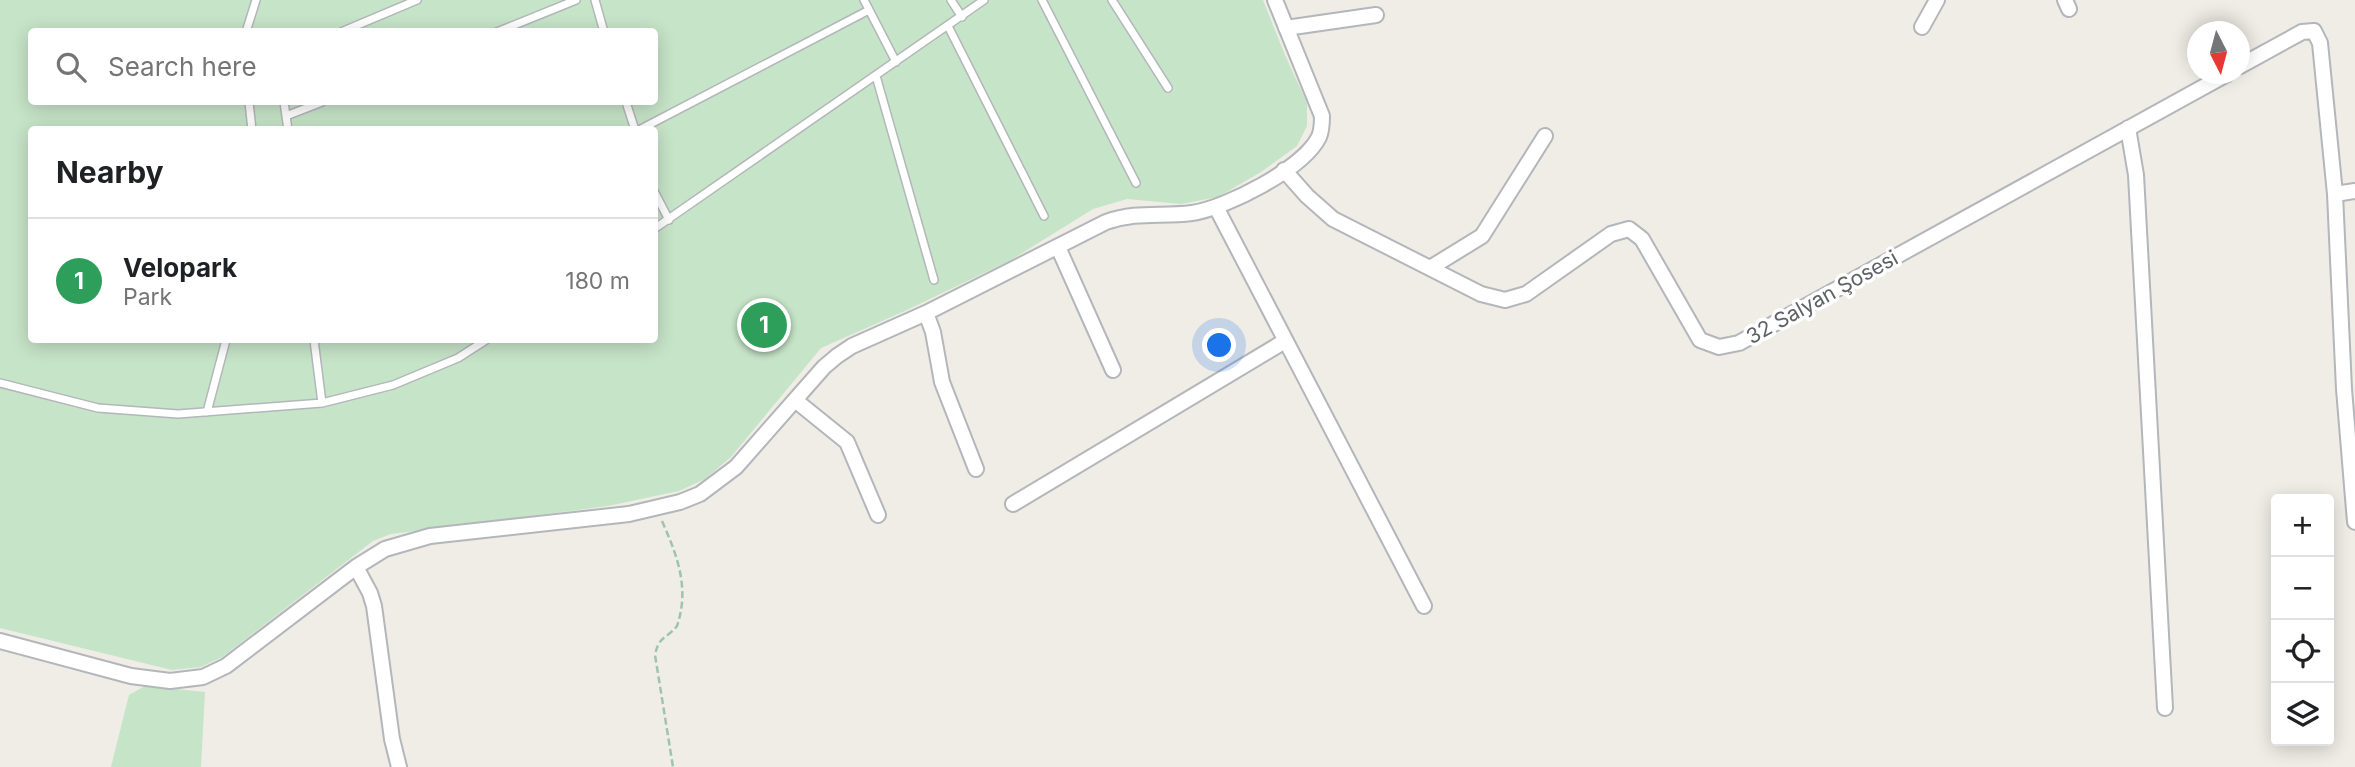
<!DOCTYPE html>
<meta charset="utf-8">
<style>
:root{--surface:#fff;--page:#f6f6f6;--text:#202124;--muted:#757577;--line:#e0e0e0;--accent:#111827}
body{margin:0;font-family:Inter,sans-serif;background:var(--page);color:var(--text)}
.controls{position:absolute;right:21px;bottom:21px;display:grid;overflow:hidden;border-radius:7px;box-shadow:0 4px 18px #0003}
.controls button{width:63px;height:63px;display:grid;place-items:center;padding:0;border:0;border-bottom:2px solid var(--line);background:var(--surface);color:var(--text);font:35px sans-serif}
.compass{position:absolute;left:2187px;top:21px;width:63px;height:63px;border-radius:50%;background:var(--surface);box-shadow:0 4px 18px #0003;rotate:174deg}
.you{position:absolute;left:1220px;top:346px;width:24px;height:24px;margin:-18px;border:5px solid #fff;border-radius:50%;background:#1a73e8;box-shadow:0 0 0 10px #1a73e833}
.badge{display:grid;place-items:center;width:46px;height:46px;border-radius:50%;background:var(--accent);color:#fff;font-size:23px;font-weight:700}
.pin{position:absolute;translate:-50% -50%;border:4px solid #fff;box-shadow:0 2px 7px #0006}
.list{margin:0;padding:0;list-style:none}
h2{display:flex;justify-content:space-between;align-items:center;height:91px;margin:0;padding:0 28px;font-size:30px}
h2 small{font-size:23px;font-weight:400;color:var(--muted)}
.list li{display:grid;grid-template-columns:46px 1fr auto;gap:21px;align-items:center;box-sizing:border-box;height:126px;padding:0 28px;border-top:2px solid var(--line)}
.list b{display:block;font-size:26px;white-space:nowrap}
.list p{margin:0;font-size:23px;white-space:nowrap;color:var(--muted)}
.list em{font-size:23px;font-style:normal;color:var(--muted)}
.icon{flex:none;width:38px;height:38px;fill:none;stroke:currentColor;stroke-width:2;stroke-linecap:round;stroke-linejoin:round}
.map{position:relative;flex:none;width:2355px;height:767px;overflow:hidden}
.search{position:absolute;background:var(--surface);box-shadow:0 4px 18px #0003;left:28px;top:28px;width:630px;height:77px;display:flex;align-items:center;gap:18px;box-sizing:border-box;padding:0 24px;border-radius:7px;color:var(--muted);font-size:26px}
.panel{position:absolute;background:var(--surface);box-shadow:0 4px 18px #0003;left:28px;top:126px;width:630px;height:217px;border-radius:7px}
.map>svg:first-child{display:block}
.green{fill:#c6e4c8;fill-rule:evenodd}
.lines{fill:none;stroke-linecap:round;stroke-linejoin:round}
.lane-casing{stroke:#b3b6ba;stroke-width:10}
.street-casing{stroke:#b3b6ba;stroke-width:18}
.path{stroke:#9fc4ac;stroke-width:2.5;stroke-dasharray:7 3.5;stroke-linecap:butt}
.lane{stroke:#fff;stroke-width:7}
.street{stroke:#fff;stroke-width:14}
.labels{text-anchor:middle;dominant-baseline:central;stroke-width:7;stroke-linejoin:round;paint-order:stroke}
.street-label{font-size:21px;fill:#5e6165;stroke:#fff}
</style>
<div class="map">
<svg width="2355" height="767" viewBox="0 0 2355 767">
<rect width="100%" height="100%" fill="#efede6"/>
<path class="green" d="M 0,0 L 1263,0 L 1285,55 L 1307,103 L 1307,126 L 1297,146 L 1261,172 L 1218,197 L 1181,204 L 1127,199 L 1093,209 L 1011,260 L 907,310 L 821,348 L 731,457 L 705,479 L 679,491 L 608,506 L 391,534 L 373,541 L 222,657 L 201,667 L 172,670 L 0,628 ZM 32,32 L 654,32 L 654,102 L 32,102 ZM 32,130 L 654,130 L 654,340 L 32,340 Z
M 145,686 L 205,692 L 201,767 L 111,767 L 129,695 Z"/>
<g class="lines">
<g class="lane-casing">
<path id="lane" d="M 595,0 L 604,32
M 864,0 L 896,62
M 951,0 L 962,17
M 1042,0 L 1136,183
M 1112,0 L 1168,88
M 948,26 L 1044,216
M 246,32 L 256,0
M 341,32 L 417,0
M 497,32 L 576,0
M 876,76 L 934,280
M 249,102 L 252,130
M 284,102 L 288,130
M 626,102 L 635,130
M 286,116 L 322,102
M 639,130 L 869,10
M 654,191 L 669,220
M 654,229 L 984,0
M 314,340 L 322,403
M 0,383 L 98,408 L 178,414 L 322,403 L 393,385 L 458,358 L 486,340
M 207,412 L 226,340"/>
</g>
<g class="street-casing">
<path id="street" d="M 2065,0 L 2069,9
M 1922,27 L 1937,0
M 1286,28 L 1376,15
M 2240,66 L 2302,32 L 2314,31 L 2320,43 L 2335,194 L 2344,389 L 2355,522
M 2128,128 L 2136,175 L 2165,708
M 1284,170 L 1307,196 L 1333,219 L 1481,294 L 1505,300 L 1526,294 L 1611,234 L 1629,229 L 1642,239 L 1700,340 L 1719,347 L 1739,343 L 2227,74
M 2335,194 L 2355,191
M 1216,207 L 1424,606
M 1058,247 L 1113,370
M 1430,268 L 1482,236 L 1545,136
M 926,313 L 933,332 L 942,382 L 976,469
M 795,400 L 847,442 L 878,515
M 1013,504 L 1285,341
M 356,567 L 370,593 L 374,606 L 392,739 L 399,767
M 0,641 L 131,676 L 170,681 L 203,677 L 226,666 L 356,567 L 385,549 L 430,536 L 629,514 L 680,502 L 700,494 L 736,467 L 824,367 L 837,356 L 852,346 L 926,313 L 1106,222 C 1138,211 1160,217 1192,213 C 1226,208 1303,169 1319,137 C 1322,130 1322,123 1322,116 L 1275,0"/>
</g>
<path class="path" d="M 662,521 C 677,555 690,588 677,626 C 667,639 659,635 655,655 L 673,767"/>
<use href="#lane" class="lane"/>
<use href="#street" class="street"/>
</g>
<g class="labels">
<g class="street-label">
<text transform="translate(1822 297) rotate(-29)">32 Salyan Şosesi</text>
</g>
</g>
</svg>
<div class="controls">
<button>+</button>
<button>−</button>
<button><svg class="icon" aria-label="locate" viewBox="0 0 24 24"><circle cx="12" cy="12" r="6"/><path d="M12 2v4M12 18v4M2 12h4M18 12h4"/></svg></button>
<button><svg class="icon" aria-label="layers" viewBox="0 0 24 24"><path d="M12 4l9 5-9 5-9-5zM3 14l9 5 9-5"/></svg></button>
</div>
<svg class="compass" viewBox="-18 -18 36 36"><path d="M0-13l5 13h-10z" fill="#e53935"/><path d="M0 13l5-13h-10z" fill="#757577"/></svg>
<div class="you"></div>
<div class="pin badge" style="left:764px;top:325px;background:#2e9e5b">1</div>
<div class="search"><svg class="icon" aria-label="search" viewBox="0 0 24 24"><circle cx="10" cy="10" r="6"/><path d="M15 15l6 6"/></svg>Search here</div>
<section class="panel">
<h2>Nearby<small></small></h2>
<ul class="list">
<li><span class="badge" style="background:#2e9e5b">1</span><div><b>Velopark</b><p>Park</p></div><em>180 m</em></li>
</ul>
</section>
</div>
